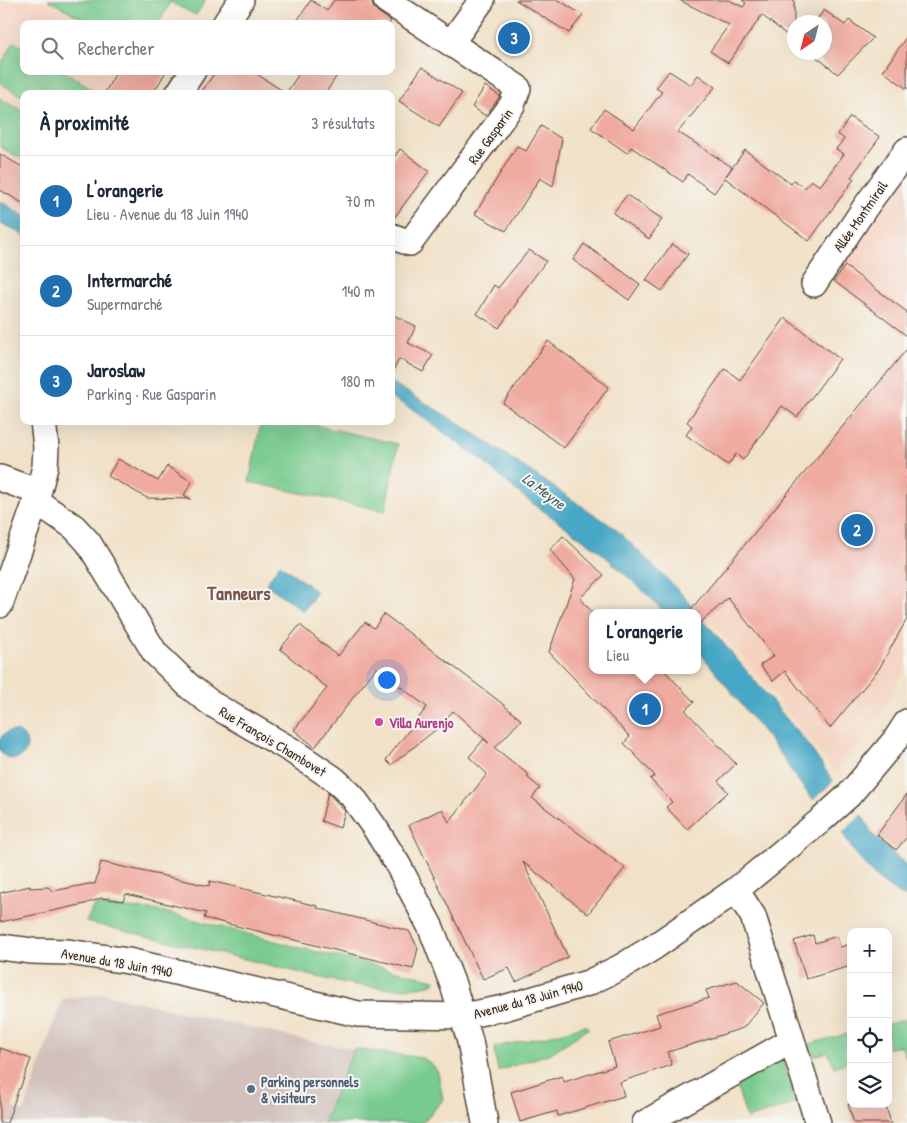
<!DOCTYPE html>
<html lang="fr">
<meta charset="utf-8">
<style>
:root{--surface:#fff;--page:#f2f2f3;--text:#1f2937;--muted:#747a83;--line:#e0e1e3;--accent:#1f6fb2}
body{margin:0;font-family:"Patrick Hand",sans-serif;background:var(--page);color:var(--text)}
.controls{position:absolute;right:15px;bottom:15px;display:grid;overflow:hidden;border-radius:10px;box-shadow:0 5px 20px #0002}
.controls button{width:45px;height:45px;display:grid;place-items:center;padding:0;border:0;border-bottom:1px solid var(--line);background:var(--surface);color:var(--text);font:25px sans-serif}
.compass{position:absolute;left:787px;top:15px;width:45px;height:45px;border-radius:50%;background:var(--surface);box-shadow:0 5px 20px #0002;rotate:215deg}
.you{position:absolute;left:386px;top:679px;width:18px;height:18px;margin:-12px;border:4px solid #fff;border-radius:50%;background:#1a73e8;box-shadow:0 0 0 8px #1a73e833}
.badge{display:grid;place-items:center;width:32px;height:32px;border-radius:50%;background:var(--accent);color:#fff;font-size:16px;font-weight:700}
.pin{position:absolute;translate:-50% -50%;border:2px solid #fff;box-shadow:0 1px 5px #0006}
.popup{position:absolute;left:589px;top:609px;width:112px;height:65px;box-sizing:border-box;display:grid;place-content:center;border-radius:10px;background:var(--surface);filter:drop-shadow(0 1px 4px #0005);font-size:16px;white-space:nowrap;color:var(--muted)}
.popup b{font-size:19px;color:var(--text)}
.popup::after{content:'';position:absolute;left:50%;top:100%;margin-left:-10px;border:10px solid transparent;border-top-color:var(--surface)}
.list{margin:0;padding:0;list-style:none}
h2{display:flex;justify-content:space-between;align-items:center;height:65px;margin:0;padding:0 20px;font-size:21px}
h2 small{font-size:16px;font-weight:400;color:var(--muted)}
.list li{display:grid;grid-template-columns:32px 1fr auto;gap:15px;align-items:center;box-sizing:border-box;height:90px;padding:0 20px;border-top:1px solid var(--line)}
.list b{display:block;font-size:19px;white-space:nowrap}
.list p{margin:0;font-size:16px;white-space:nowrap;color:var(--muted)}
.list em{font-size:16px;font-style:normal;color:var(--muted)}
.icon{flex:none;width:28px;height:28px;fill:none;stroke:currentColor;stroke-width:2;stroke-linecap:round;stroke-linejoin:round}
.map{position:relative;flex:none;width:907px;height:1123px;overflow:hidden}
.search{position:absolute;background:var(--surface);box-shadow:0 5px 20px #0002;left:20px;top:20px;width:375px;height:55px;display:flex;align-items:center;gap:12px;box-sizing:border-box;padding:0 18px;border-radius:10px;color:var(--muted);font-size:19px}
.panel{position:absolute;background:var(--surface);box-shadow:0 5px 20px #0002;left:20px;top:90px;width:375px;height:335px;border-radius:10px}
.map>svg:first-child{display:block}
.built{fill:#f5d3c1}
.industrial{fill:#d1c0bc}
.green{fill:#78cb8e;stroke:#5a7a56}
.water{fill:#47a7c6;stroke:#416872}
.building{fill:#f0aba0}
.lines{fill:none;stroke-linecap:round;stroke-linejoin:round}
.minor-casing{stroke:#564537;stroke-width:28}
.minor{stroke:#fff;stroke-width:25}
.hotel-dot{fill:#d1479c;stroke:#f6f6f2;stroke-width:2}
.service-dot{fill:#5c6f8a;stroke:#f6f6f2;stroke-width:2}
.labels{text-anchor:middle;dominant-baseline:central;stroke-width:4;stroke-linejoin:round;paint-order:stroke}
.street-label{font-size:14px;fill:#3b2a1e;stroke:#f6f6f2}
.hotel-label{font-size:14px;font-weight:bold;fill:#b23c85;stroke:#f6f6f2;text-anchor:start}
.service-label{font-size:14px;font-weight:bold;fill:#4e5e75;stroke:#f6f6f2;text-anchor:start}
.water-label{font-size:15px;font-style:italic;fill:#405c61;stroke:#f6f6f2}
.district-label{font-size:19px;font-weight:bold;fill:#7a574c;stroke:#f6f6f2}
</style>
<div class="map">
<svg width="907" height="1123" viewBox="0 0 907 1123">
<rect width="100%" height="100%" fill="#f6f6f2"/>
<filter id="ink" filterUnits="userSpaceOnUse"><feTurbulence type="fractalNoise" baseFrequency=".02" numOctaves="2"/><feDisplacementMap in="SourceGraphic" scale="10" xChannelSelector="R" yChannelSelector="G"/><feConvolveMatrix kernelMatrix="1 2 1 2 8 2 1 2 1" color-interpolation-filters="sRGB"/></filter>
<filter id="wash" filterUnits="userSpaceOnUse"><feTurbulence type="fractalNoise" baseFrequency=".0096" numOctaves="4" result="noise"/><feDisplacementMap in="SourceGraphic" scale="20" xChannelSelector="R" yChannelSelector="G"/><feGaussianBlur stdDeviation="1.12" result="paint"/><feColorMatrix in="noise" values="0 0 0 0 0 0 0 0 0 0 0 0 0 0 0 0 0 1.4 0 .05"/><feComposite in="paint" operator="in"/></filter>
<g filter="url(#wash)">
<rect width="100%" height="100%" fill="#f1e1c7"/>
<path class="built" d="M 0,0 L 43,0 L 84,24 L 24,24 L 24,71 L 167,72 L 154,94 L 24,94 L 24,215 L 0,201 Z
M 907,175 L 907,313 L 845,266 L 844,256 Z
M 907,349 L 907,666 L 881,714 L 836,773 L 774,695 L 696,604 Z"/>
<path class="industrial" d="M 103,994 L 309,1041 L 364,1051 L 423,1058 L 438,1073 L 444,1099 L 422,1123 L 0,1123 L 0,1103 L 24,1112 L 62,999 Z"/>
<path class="green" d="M 48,0 L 206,0 L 196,15 L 170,2 L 159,24 L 92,24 Z
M 14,42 L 24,48 L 24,71 L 63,71 L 93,89 L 90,94 L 24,94 L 24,97 L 0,83 L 0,66 Z
M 0,98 L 24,112 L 24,160 L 0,147 Z
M 261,421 L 297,421 L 398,444 L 385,511 L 249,482 Z
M 94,905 L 161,911 L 305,949 L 435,980 L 433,984 C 381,998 308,974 257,962 C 200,949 143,935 86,922 Z
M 907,1019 L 907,1060 L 901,1045 L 888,1049 L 888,1024 Z
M 586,1025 L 589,1028 L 551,1053 L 498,1071 L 494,1050 L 495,1047 L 552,1035 Z
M 851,1033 L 851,1061 L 834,1067 L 828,1052 L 814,1056 L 809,1044 Z
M 354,1049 L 423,1058 L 433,1065 L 438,1073 L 443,1100 L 422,1123 L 323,1123 Z
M 781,1053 L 797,1103 L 747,1119 L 735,1081 Z"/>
<path class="water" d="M 0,201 L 24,216 L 24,236 L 14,229 L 0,224 Z
M 391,382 L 460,424 L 616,529 L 682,594 L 697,613 L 665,613 L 650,597 L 598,550 L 524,497 L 476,456 L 411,409 L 391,397 Z
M 280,564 L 317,592 L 303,611 L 266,584 Z
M 698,613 L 806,742 L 833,781 L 813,800 L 793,774 L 783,757 L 698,650 Z
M-1 745a14 14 0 1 1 28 0a14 14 0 1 1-28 0Z
M 862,815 L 873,835 L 907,866 L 907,898 C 878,884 858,861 843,833 Z"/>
<g id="blocks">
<path class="building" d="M 311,0 L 327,11 L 334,0 L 372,0 L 373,7 L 378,12 L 391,21 L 389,24 L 295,24 Z
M 516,0 L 558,0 L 583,15 L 569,33 Z
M 679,0 L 729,0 L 743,7 L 746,3 L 742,0 L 794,0 L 794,41 L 762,15 L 728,63 L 710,51 L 729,25 Z
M 824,10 L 845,25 L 849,20 L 873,38 L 838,74 L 810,52 L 824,52 L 824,22 L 815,22 Z
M 907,36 L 907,89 L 883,71 Z
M 422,67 L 462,93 L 439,127 L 399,101 Z
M 117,71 L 166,71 L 153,94 L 104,94 Z
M 216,71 L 252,71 L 286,93 L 301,71 L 340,71 L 325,94 L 200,94 Z
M 669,71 L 691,85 L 698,75 L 715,87 L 678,132 L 732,167 L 726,176 L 745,150 L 791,184 L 794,180 L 805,188 L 811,180 L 820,186 L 844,154 L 836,149 L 844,139 L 838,134 L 850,117 L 880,137 L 851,177 L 854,179 L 809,241 L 725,178 L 714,193 L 688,174 L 683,182 L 631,147 L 627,153 L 591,128 L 604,109 L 634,129 L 662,92 L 656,88 Z
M 485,86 L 500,96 L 486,116 L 472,107 Z
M 541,126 L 562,139 L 553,186 L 540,178 L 506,231 L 475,214 L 517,146 L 526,151 Z
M 400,149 L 429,171 L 391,222 L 391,161 Z
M 0,154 L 24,168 L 24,204 L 0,190 Z
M 627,195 L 662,219 L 649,239 L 613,213 Z
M 584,244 L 640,284 L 629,300 L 573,260 Z
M 672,244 L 688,254 L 662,291 L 646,280 Z
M 529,250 L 546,261 L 517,300 L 518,301 L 499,328 L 477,314 L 494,285 L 498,288 Z
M 845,266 L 907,312 L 907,336 L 834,281 Z
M 391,314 L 416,326 L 408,343 L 433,355 L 423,372 L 399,359 L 391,375 Z
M 785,318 L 840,359 L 797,417 L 782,406 L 743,460 L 736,454 L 728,465 L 686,435 L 692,426 L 687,422 L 725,369 L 740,380 Z
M 548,341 L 609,387 L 564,448 L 503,403 Z
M 907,349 L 907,619 L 879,669 L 830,728 L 785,671 L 773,681 L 760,665 L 774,656 L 728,598 L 698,625 L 698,613 L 688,613 Z
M 118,459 L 158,481 L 167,466 L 192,482 L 184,495 L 191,499 L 147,498 L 108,476 Z
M 563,536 L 604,575 L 580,598 L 592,612 L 592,670 L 664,670 L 694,702 L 685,710 L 736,764 L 718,781 L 728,792 L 687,829 L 666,807 L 672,802 L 650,779 L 655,776 L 624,743 L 630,737 L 549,652 L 575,579 L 550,550 Z
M 384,614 L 499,701 L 521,720 L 495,748 L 529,775 L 527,777 L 540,788 L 532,798 L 625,868 L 588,914 L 523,862 L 568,957 L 516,982 L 509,968 L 483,979 L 409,825 L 442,809 L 449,822 L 487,774 L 469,757 L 484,739 L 489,743 L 453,711 L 438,728 L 391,765 L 386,760 L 427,707 L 376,668 L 315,747 L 294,730 L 327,688 L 280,649 L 300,625 L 338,656 L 365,622 L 374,628 Z
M 328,793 L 345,811 L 340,828 L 321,821 Z
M 907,794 L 907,837 L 896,850 L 877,835 Z
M 101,862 L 209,886 L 210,881 L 318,906 L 317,908 L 409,931 L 418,948 L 413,969 L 204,918 L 206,913 L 126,894 L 123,901 L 101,898 L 85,904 L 0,922 L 0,893 L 30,886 L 30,888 L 48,887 L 53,891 L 89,884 L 95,884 Z
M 813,935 L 815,943 L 837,936 L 840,947 L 851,944 L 851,966 L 806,979 L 794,941 Z
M 737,981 L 764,1003 L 743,1028 L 668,1052 L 672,1065 L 620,1082 L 624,1096 L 558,1116 L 557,1111 L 520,1122 L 511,1092 L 562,1076 L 564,1082 L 615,1066 L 608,1042 L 660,1026 L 656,1014 L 709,998 L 706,990 Z
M 0,1048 L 31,1059 L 20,1089 L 19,1088 L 7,1123 L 0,1123 Z
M 848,1104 L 885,1104 L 891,1123 L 854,1123 Z"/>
</g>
</g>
<g filter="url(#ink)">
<use href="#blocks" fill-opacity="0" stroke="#564537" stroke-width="1"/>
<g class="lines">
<g class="minor-casing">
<path id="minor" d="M 386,0 L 518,88 L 512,105 L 410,243 L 391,236
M 225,24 L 241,0
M 451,43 L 482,0
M 178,94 L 193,71
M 814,284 L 866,206 L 907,150
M 0,478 L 38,492
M 36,501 L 74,527 L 88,542 L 155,653 L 190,687 L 212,704 L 291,750 L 334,779 L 352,796 L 375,828 L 398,865 L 431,928 L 453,985 L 470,1041 L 485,1123
M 0,605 L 36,501 L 45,467 L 46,447 L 43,421
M 736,890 L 753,916 L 818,1123
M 0,947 L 32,951 L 68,952 L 128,961 L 358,1014 L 463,1016 L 504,1008 L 588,983 L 621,967 L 654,947 L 736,890 L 820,821 L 849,795 L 896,739 L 907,722
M 645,1123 L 782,1046 L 792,1042"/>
</g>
<use href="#minor" class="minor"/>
</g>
</g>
<circle class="hotel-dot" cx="379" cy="722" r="5"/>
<circle class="service-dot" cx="251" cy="1089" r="5"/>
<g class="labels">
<g class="street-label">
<text transform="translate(490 136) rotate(-54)">Rue Gasparin</text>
<text transform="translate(860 216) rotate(-55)">Allée Montmirail</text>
<text transform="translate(273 741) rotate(31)">Rue François Chambovet</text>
<text transform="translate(117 962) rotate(10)">Avenue du 18 Juin 1940</text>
<text transform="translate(528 999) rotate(-15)">Avenue du 18 Juin 1940</text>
</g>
<g class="hotel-label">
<text x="389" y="722">Villa Aurenjo</text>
</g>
<g class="service-label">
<text x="261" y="1081">Parking personnels<tspan x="261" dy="16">&amp; visiteurs</tspan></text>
</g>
<g class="water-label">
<text transform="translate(544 491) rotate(37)">La Meyne</text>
</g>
<g class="district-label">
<text x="239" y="593">Tanneurs</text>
</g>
</g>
</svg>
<div class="controls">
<button>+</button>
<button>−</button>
<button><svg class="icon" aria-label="locate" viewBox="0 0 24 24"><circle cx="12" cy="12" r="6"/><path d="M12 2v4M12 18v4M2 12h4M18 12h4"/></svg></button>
<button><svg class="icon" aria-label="layers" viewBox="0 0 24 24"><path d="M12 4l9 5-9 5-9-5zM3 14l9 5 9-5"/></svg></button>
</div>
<svg class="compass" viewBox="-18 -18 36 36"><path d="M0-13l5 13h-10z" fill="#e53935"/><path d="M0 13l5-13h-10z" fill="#747a83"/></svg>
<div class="you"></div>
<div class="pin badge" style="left:645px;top:709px">1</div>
<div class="popup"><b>L'orangerie</b>Lieu</div>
<div class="pin badge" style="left:857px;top:530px">2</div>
<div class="pin badge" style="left:514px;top:38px">3</div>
<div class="search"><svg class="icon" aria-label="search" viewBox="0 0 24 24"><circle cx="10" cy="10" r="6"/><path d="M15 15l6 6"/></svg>Rechercher</div>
<section class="panel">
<h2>À proximité<small>3 résultats</small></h2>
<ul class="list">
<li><span class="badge">1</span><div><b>L'orangerie</b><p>Lieu · Avenue du 18 Juin 1940</p></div><em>70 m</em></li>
<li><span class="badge">2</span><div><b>Intermarché</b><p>Supermarché</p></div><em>140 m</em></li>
<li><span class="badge">3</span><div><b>Jaroslaw</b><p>Parking · Rue Gasparin</p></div><em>180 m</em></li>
</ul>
</section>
</div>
